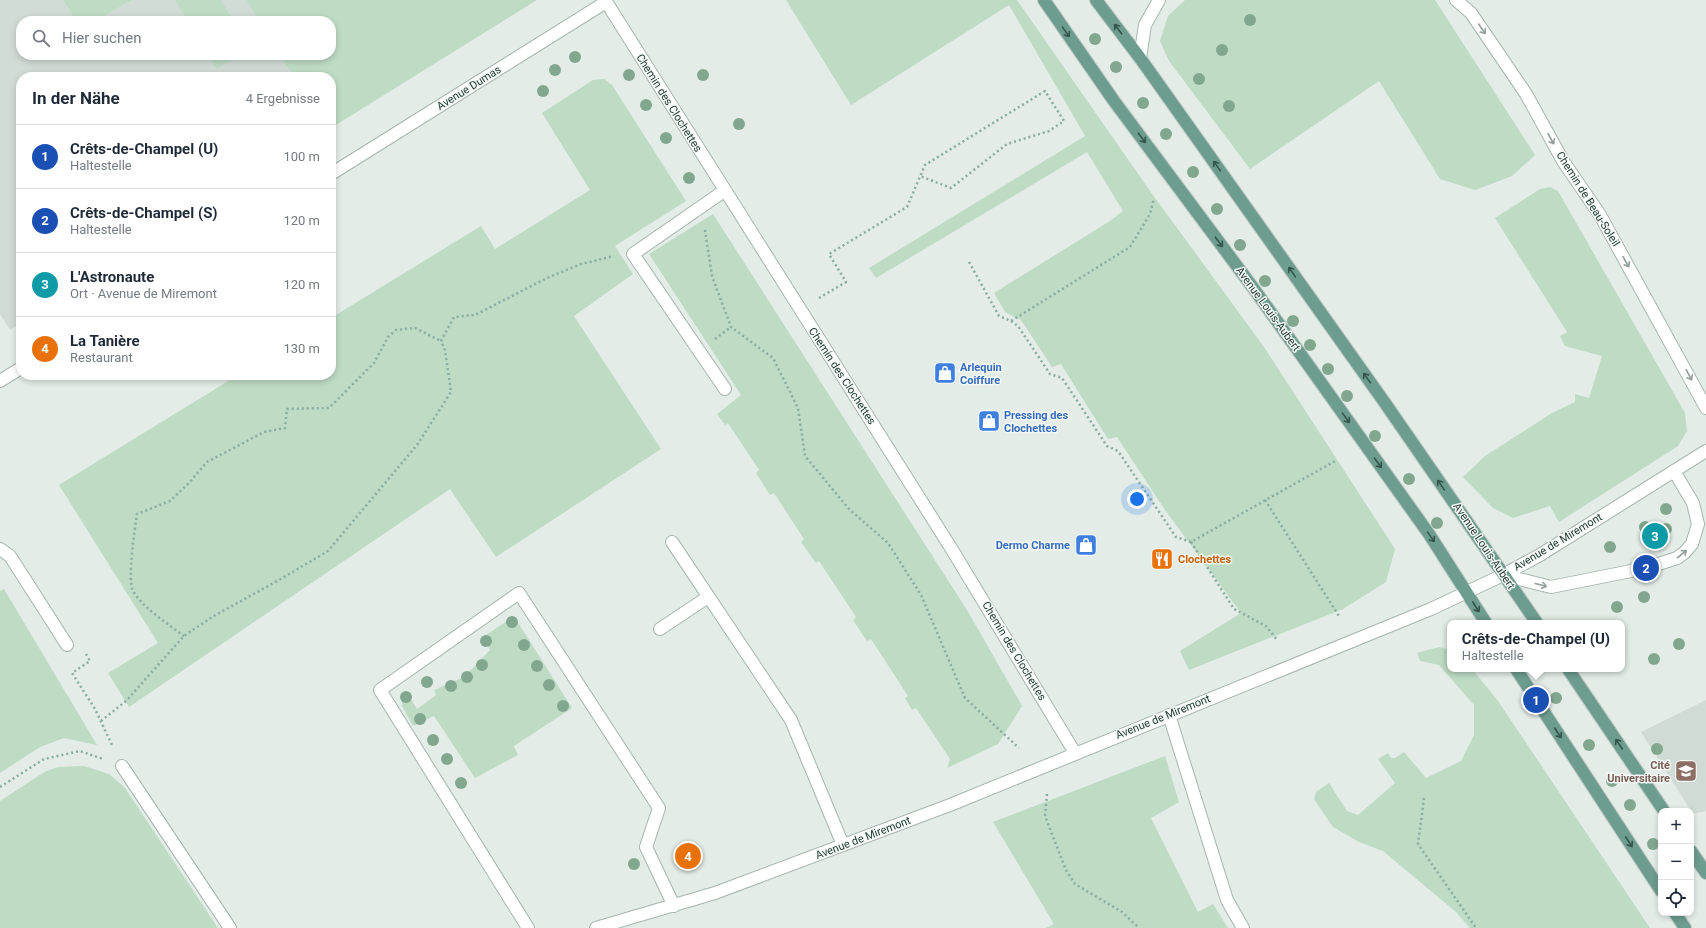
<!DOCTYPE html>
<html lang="de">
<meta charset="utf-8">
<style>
:root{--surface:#fff;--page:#f2f2f3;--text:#1f2937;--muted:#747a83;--line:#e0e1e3;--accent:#79504d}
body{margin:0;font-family:Roboto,sans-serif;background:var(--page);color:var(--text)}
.controls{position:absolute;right:12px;bottom:12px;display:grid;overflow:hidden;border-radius:8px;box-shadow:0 2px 6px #0003}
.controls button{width:36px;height:36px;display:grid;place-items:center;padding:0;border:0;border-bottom:1px solid var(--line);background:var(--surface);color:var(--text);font:20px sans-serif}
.you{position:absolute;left:1137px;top:499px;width:14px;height:14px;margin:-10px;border:3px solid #fff;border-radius:50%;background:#1a73e8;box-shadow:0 0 0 6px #1a73e833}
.badge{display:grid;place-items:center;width:26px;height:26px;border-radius:50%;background:var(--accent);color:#fff;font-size:13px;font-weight:700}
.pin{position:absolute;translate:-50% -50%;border:2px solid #fff;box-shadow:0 1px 4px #0006}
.popup{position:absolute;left:1447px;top:620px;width:178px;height:52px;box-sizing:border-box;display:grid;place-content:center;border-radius:8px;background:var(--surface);filter:drop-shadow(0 1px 3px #0005);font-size:13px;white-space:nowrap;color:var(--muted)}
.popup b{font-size:15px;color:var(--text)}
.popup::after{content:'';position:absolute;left:50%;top:100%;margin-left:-8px;border:8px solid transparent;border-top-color:var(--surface)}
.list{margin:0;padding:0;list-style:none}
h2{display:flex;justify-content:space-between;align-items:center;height:52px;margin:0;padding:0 16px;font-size:17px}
h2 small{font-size:13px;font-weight:400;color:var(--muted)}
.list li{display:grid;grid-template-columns:26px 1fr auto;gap:12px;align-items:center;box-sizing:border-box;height:64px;padding:0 16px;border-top:1px solid var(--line)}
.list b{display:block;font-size:15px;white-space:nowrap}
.list p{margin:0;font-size:13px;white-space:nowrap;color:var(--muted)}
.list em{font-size:13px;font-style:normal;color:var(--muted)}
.icon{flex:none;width:22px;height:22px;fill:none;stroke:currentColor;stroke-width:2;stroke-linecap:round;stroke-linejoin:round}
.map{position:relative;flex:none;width:1706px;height:928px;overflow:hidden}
.search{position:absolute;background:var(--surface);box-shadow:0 2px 6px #0003;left:16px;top:16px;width:320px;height:44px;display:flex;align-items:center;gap:10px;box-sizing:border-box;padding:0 14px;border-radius:16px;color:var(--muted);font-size:15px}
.panel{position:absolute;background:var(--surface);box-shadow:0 2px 6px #0003;left:16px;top:72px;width:320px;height:308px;border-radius:16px}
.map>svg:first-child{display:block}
.built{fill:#d1dbd6}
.green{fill:#bedbc4}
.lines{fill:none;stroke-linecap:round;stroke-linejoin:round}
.service-casing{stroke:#a6b4ae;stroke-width:14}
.minor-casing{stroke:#a6b4ae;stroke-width:14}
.tertiary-casing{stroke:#a6b4ae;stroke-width:14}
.primary-casing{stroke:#c2c8c6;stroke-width:14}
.path{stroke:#86ad9f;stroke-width:2.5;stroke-dasharray:2 3;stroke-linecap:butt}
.service{stroke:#fff;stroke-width:12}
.minor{stroke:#fff;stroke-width:12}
.tertiary{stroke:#fff;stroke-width:12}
.primary{stroke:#6c9d8e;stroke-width:12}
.tree{fill:#82a78f}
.oneway{stroke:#36544a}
.oneway2{stroke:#929e9a}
.labels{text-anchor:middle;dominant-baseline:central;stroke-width:3;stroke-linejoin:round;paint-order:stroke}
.street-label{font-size:11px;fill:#243c34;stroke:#f3f8f6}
.shop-label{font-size:11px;font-weight:bold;fill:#366cbe;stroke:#f3f8f6;text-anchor:start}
.food-label{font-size:11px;font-weight:bold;fill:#c56008;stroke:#f3f8f6;text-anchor:start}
.education-label{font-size:11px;font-weight:bold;fill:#785e54;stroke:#f3f8f6;text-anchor:end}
</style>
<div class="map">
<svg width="1706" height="928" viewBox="0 0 1706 928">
<rect width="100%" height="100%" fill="#e3ece7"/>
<path class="built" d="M 0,0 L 63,0 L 76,21 L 21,21 L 21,55 L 280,55 L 294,77 L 21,77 L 21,322 L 10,330 L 0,314 Z
M 132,0 L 246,0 L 259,21 L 96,21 Z
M 1706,700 L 1706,811 L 1693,814 L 1641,732 Z"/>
<path class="green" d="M 63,0 L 132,0 L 96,21 L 76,21 Z
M 175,0 L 221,0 L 233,21 L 188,21 Z
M 246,0 L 537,0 L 331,128 L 331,77 L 294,77 L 280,55 L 331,55 L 331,21 L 259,21 Z
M 786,0 L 1017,0 L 1150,191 L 1264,347 L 1395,549 L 1386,582 L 1343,609 L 1189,670 L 1180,651 L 1241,613 L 1165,510 L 1117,437 L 1108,439 L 1061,364 L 1052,367 L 1021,320 L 1005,312 L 994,293 L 1110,221 L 1123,211 L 1087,152 L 876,278 L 869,268 L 1085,136 L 1009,5 L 851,105 Z
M 1185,0 L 1435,0 L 1535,155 L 1512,176 L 1475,190 L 1440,179 L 1379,81 L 1250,169 L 1169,61 L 1160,41 L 1168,16 Z
M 209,55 L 239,55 L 217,69 Z
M 604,79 L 612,85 L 686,201 L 615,246 L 633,274 L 574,316 L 661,449 L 496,557 L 450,489 L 129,707 L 108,673 L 158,643 L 59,485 L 238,375 L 331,375 L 331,318 L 481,226 L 495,249 L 590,190 L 542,113 L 593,80 Z
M 1550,187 L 1558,191 L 1685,413 L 1687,431 L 1678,446 L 1559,522 L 1550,506 L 1513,518 L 1493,508 L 1463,477 L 1485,456 L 1552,413 L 1575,402 L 1575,394 L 1589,398 L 1602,356 L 1565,346 L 1560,336 L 1567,332 L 1495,218 L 1540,189 Z
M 713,214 L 967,610 L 1022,706 L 998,744 L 947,768 L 950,759 L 916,708 L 912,710 L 905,698 L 908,696 L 871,639 L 867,641 L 853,620 L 856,617 L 819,561 L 816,563 L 801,542 L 804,539 L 774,493 L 770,495 L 756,473 L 759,470 L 728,423 L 725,425 L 717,414 L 741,395 L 649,254 Z
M 4,589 L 97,745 L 64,738 L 40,747 L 0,773 L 0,591 Z
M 510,619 L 517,621 L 572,708 L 514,746 L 518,755 L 475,778 L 434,716 L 413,726 L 402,706 L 402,695 L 407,693 L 417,709 L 436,695 L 434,690 L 464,677 L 490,650 L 483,637 Z
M 1439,647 L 1450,650 L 1450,669 L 1472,669 L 1498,701 L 1650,928 L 1470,928 L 1456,912 L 1383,851 L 1359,842 L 1333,827 L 1314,799 L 1316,792 L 1329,783 L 1347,811 L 1358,815 L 1395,783 L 1378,759 L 1388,753 L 1391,758 L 1395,758 L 1404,752 L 1426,778 L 1461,761 L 1474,735 L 1474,705 L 1439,665 L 1420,661 L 1417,653 Z
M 1165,756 L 1179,802 L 1151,818 L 1198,912 L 1213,904 L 1228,928 L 1046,928 L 1054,924 L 993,822 Z
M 84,766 L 109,774 L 125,788 L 218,928 L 0,928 L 0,801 L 46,771 L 58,767 Z"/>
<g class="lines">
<g class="service-casing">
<path id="service" d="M 724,191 L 633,254 L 725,389
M 672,542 L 791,720 L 843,845
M 0,549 L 10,556 L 67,645
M 1503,575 L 1551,587 L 1646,568 L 1677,558 L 1684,553 L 1692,544 L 1698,524 L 1693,503 L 1674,471
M 660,629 L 708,597
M 1169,715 L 1227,900 L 1243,928
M 122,766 L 230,928
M 528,928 L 380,690 L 519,593 L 659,808 L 646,847 L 674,906"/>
</g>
<g class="minor-casing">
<path id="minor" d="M 605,0 L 951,548 L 1075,753
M 1456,0 L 1471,13 L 1526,94 L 1563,161 L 1600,215 L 1706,408
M 1140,58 L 1145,25 L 1159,0
M 331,174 L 606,2
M 0,381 L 21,368
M 1503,575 L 1540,555 L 1706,451"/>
</g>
<g class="tertiary-casing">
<path id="tertiary" d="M 596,928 L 715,893 L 950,805 L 1431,609 L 1503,575"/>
</g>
<g class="primary-casing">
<path id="primary" d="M 1044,0 L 1114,101 L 1254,289 L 1429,534 L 1486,623
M 1096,0 L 1140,58 L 1385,403 L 1537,623
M 1516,669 L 1661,891
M 1568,669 L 1664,811
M 1691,851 L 1706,873
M 1675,913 L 1685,928"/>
</g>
<path class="path" d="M 705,230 L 712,276 L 731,327 L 773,358 L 798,408 L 805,456 L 849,509 L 888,543 L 921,595 L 965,698 L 1019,748
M 969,262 L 999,316 L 1011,321 L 1130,247 L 1150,214 L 1154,198
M 819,298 L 846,282 L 829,254 L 907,207 L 925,165 L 1045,91 L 1064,121 L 1049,131 L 1007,144 L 951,188 L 920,176
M 1011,321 L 1018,326 L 1050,374 L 1062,378 L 1107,446 L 1118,451 L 1176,537 L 1191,542 L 1337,460
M 715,339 L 731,327
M 1265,500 L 1339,616
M 1191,542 L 1234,609 L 1266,626 L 1278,641
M 184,636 C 168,624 143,608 133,591 C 127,580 135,528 137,514 L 170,501 L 189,483 L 207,462 L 264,432 L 285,428 L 287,409 L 329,408 L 374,363 L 388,337 L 396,330 L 415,328 L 441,341
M 86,654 L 90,661 L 72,673 L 95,709 L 113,747
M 101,721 L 126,701 L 184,636 L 212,617 L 279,580 L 328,551 L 417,445 L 451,392 L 445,350 L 441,341 L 454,317 L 475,315 L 547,278 L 581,264 L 614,256
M 0,787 L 44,759 L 80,751 L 103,759
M 1047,794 L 1045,816 L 1066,870 L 1075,884 L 1122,912 L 1139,928
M 1424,798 L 1418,844 L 1476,928"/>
<use href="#service" class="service"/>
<use href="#minor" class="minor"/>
<use href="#tertiary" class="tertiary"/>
<use href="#primary" class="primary"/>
</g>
<g class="tree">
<circle cx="1250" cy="20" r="6"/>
<circle cx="1095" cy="39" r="6"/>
<circle cx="1222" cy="50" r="6"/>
<circle cx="575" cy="57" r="6"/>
<circle cx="1116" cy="67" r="6"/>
<circle cx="555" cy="70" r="6"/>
<circle cx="629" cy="75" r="6"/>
<circle cx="703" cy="75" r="6"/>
<circle cx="1199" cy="79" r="6"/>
<circle cx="543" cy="91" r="6"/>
<circle cx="1143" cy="103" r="6"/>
<circle cx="646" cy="105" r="6"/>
<circle cx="1229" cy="106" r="6"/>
<circle cx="739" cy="124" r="6"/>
<circle cx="1166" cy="134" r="6"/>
<circle cx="666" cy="138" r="6"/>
<circle cx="1193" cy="172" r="6"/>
<circle cx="689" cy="178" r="6"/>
<circle cx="1217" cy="209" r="6"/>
<circle cx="1240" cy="245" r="6"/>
<circle cx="1265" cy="281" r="6"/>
<circle cx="1293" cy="321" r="6"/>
<circle cx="1310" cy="345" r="6"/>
<circle cx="1328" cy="369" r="6"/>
<circle cx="1347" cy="396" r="6"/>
<circle cx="1375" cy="436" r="6"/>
<circle cx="1409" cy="479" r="6"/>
<circle cx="1666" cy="509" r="6"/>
<circle cx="1437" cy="523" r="6"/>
<circle cx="1645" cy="527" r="6"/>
<circle cx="1666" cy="529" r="6"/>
<circle cx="1610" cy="547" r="6"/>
<circle cx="1644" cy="597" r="6"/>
<circle cx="1617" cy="607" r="6"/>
<circle cx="512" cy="622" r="6"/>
<circle cx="486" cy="641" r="6"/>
<circle cx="1679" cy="644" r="6"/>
<circle cx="524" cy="645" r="6"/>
<circle cx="1654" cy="659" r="6"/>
<circle cx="482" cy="665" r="6"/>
<circle cx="537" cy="666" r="6"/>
<circle cx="467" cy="677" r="6"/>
<circle cx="427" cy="682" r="6"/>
<circle cx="549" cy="685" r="6"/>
<circle cx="451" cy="686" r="6"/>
<circle cx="406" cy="697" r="6"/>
<circle cx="1556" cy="698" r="6"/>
<circle cx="563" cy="706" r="6"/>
<circle cx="420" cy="719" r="6"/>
<circle cx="433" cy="740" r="6"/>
<circle cx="1589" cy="745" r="6"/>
<circle cx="1657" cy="749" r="6"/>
<circle cx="447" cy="759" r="6"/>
<circle cx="1612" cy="781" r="6"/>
<circle cx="461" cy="783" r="6"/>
<circle cx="1630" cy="805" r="6"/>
<circle cx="1653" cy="844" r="6"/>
<circle cx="634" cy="864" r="6"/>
</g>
<defs><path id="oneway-shaft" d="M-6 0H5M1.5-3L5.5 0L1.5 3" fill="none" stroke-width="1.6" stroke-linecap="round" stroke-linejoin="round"/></defs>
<g class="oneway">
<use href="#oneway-shaft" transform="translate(1118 29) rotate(-127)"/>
<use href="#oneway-shaft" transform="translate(1066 32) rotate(55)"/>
<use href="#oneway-shaft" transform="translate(1142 138) rotate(53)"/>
<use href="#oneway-shaft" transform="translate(1217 166) rotate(-125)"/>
<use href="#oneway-shaft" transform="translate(1219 242) rotate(53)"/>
<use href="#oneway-shaft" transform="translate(1292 272) rotate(-125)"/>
<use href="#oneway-shaft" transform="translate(1367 378) rotate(-125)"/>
<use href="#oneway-shaft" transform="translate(1346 418) rotate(54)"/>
<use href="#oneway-shaft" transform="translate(1378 463) rotate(54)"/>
<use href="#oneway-shaft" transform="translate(1441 485) rotate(-125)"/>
<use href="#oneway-shaft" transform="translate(1431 537) rotate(55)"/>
<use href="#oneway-shaft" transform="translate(1476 607) rotate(57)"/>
<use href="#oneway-shaft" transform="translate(1558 733) rotate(57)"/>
<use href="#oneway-shaft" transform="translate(1619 744) rotate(-124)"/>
<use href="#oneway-shaft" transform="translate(1629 842) rotate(57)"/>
</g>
<g class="oneway2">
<use href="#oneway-shaft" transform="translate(1482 29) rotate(56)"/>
<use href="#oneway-shaft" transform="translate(1551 139) rotate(61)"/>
<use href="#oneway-shaft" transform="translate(1626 262) rotate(61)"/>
<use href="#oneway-shaft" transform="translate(1689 375) rotate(62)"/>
<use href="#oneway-shaft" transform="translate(1682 554) rotate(-39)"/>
<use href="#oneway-shaft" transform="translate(1541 585) rotate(15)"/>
</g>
<defs>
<g id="shop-square" transform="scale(1.15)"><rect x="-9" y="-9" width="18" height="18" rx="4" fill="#3f7fe0" stroke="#f3f8f6"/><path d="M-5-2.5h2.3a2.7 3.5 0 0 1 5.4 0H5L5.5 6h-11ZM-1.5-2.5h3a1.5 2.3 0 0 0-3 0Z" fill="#fff"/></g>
<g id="restaurant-square" transform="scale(1.15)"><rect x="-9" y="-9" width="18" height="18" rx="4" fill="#e8710a" stroke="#f3f8f6"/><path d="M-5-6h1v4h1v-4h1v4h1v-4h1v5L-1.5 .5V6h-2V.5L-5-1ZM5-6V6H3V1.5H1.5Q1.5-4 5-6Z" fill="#fff"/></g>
<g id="university-square" transform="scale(1.15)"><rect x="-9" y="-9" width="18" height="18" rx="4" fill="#8d6e63" stroke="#f3f8f6"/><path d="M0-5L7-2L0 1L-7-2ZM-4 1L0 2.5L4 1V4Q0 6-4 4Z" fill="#fff"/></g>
</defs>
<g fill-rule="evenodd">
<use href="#shop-square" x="945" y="373"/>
<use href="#shop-square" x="989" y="421"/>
<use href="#shop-square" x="1086" y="545"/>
<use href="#restaurant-square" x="1162" y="559"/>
<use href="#university-square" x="1686" y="771"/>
</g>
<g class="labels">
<g class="street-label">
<text transform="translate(469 88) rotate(-32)">Avenue Dumas</text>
<text transform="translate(669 103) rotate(58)">Chemin des Clochettes</text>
<text transform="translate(1588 199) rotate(58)">Chemin de Beau-Soleil</text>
<text transform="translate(1268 309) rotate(54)">Avenue Louis-Aubert</text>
<text transform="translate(842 376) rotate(57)">Chemin des Clochettes</text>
<text transform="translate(1558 542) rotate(-31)">Avenue de Miremont</text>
<text transform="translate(1484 546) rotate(56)">Avenue Louis-Aubert</text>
<text transform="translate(1014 651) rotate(59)">Chemin des Clochettes</text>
<text transform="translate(1163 717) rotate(-22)">Avenue de Miremont</text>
<text transform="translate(863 838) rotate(-21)">Avenue de Miremont</text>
</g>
<g class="shop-label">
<text x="960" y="367">Arlequin<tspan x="960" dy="13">Coiffure</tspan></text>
<text x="1004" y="415">Pressing des<tspan x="1004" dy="13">Clochettes</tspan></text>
<text x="1070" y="545" text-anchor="end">Dermo Charme</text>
</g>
<g class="food-label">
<text x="1178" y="559">Clochettes</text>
</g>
<g class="education-label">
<text x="1670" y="765">Cité<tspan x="1670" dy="13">Universitaire</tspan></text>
</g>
</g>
</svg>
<div class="controls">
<button>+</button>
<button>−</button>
<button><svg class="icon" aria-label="locate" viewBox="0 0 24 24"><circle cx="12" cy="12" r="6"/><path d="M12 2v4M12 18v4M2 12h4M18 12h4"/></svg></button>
</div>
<div class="you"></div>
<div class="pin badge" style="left:1536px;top:700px;background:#1a4fb4">1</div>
<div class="popup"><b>Crêts-de-Champel (U)</b>Haltestelle</div>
<div class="pin badge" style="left:1646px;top:568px;background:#1a4fb4">2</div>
<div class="pin badge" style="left:1655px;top:536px;background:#0f9aa8">3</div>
<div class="pin badge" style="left:688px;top:856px;background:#e8710a">4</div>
<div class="search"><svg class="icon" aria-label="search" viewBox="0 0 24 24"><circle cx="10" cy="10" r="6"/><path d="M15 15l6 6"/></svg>Hier suchen</div>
<section class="panel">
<h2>In der Nähe<small>4 Ergebnisse</small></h2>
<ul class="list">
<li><span class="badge" style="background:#1a4fb4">1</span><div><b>Crêts-de-Champel (U)</b><p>Haltestelle</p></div><em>100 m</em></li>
<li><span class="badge" style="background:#1a4fb4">2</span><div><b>Crêts-de-Champel (S)</b><p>Haltestelle</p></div><em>120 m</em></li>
<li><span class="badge" style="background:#0f9aa8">3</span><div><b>L'Astronaute</b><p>Ort · Avenue de Miremont</p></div><em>120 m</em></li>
<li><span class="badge" style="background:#e8710a">4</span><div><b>La Tanière</b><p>Restaurant</p></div><em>130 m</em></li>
</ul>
</section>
</div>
